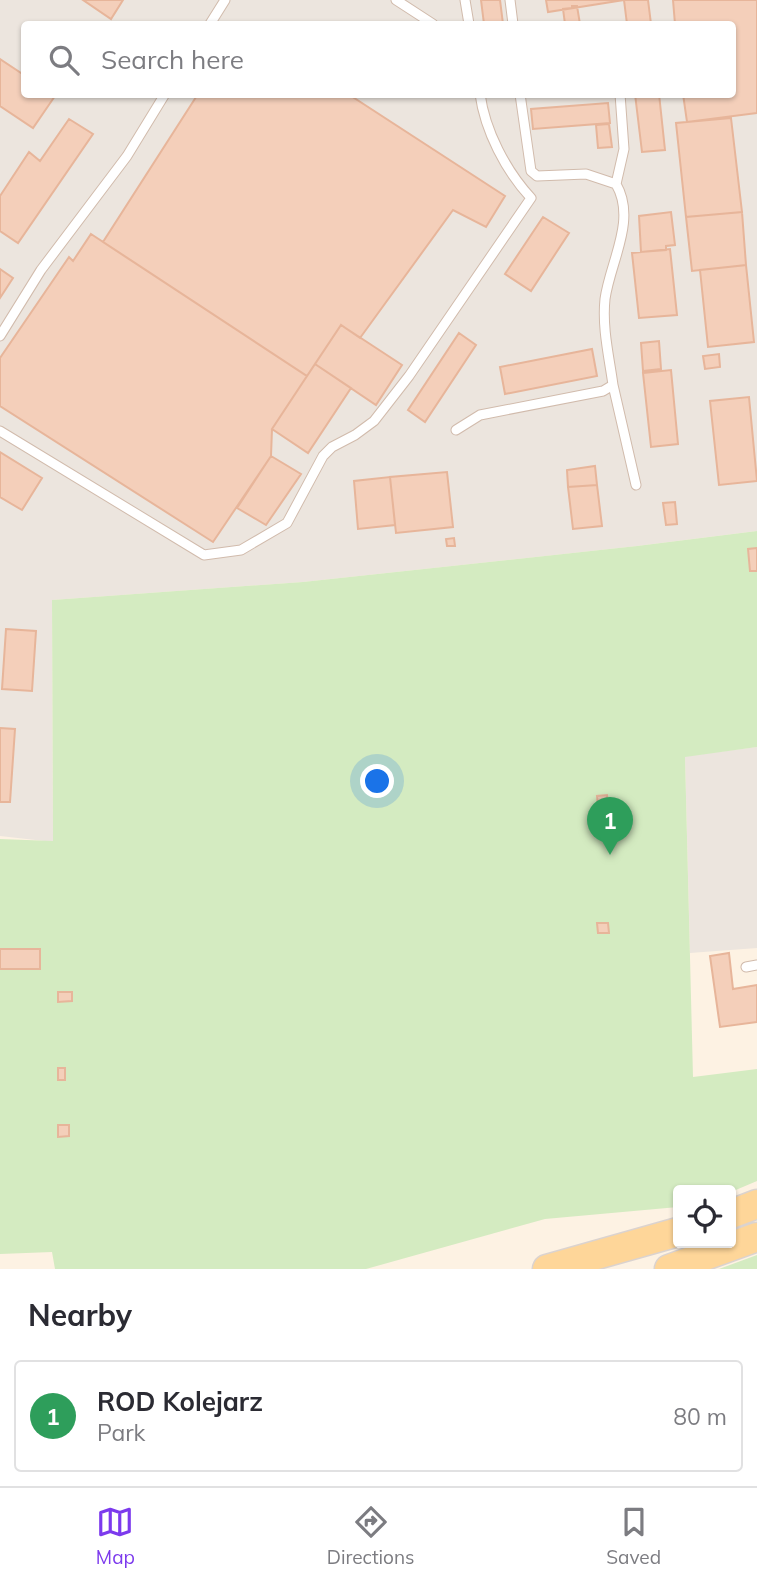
<!DOCTYPE html>
<style>
:root{--surface:#fff;--page:#f2f2f3;--text:#2b2b33;--muted:#7c7c81;--line:#e1e1e2;--accent:#7c3aed}
body{margin:0;font-family:Mulish,sans-serif;background:var(--page);color:var(--text)}
.controls{position:absolute;right:21px;bottom:21px;display:grid;overflow:hidden;border-radius:7px;box-shadow:0 2px 5px #0004}
.controls button{width:63px;height:63px;display:grid;place-items:center;padding:0;border:0;border-bottom:2px solid var(--line);background:var(--surface);color:var(--text);font:35px sans-serif}
.you{position:absolute;left:378px;top:782px;width:24px;height:24px;margin:-18px;border:5px solid #fff;border-radius:50%;background:#1a73e8;box-shadow:0 0 0 10px #1a73e833}
.badge{display:grid;place-items:center;width:46px;height:46px;border-radius:50%;background:var(--accent);color:#fff;font-size:23px;font-weight:700}
.pin{position:absolute;translate:-50% -58px;filter:drop-shadow(0 2px 4px #0008)}
.pin::after{content:'';position:absolute;top:37px;width:24px;height:21px;background:inherit;clip-path:polygon(0 0,100% 0,50% 100%)}
.list{margin:0;padding:0;list-style:none}
h2{display:flex;justify-content:space-between;align-items:center;height:91px;margin:0;padding:0 28px;font-size:30px}
h2 small{font-size:23px;font-weight:400;color:var(--muted)}
.list li{display:grid;grid-template-columns:46px 1fr auto;gap:21px;align-items:center;box-sizing:border-box;height:112px;margin:0 14px 14px;padding:0 14px;border:2px solid var(--line);border-radius:7px}
.list b{display:block;font-size:26px;white-space:nowrap}
.list p{margin:0;font-size:23px;white-space:nowrap;color:var(--muted)}
.list em{font-size:23px;font-style:normal;color:var(--muted)}
.icon{flex:none;width:38px;height:38px;fill:none;stroke:currentColor;stroke-width:2;stroke-linecap:round;stroke-linejoin:round}
.map{position:relative;flex:none;width:757px;height:1269px;overflow:hidden}
.search{position:absolute;background:var(--surface);box-shadow:0 2px 5px #0004;left:21px;right:21px;top:21px;height:77px;display:flex;align-items:center;gap:18px;box-sizing:border-box;padding:0 24px;border-radius:7px;color:var(--muted);font-size:26px}
.sheet{height:217px;background:var(--surface)}
nav{display:flex;justify-content:space-around;align-items:center;box-sizing:border-box;height:98px;border-top:2px solid var(--line);background:var(--surface);font-size:19px;color:var(--muted)}
nav a{display:grid;justify-items:center;gap:4px}
nav .on{color:var(--accent)}
.map>svg:first-child{display:block}
.industrial{fill:#ece5de;fill-rule:evenodd}
.green{fill:#d4ebc1}
.building{fill:#f4cfba;stroke:#e7b59a;stroke-width:2}
.lines{fill:none;stroke-linecap:round;stroke-linejoin:round}
.lane-casing{stroke:#d1bbac;stroke-width:11}
.primary-casing{stroke:#dbd3cf;stroke-width:31}
.lane{stroke:#fff;stroke-width:9}
.primary{stroke:#fed699;stroke-width:28}
</style>
<div class="map">
<svg width="757" height="1269" viewBox="0 0 757 1269">
<rect width="100%" height="100%" fill="#fdf2e3"/>
<path class="industrial" d="M 0,0 L 757,0 L 757,531 L 637,546 L 303,582 L 52,600 L 53,842 L 0,836 ZM 24,24 L 732,24 L 732,94 L 24,94 Z
M 757,747 L 757,948 L 690,953 L 685,756 Z"/>
<path class="green" d="M 757,531 L 757,747 L 685,757 L 693,1077 L 757,1069 L 757,1181 L 731,1192 L 678,1190 L 678,1207 L 545,1219 L 366,1269 L 55,1269 L 52,1252 L 0,1254 L 0,839 L 53,841 L 52,600 L 303,582 L 637,546 Z
M 757,1255 L 757,1269 L 719,1269 Z"/>
<path class="building" d="M 83,0 L 123,0 L 111,19 Z
M 481,0 L 500,0 L 503,24 L 484,24 Z
M 546,0 L 624,0 L 548,12 Z
M 624,0 L 648,0 L 651,24 L 627,24 Z
M 673,0 L 757,0 L 757,113 L 687,122 L 683,94 L 732,94 L 732,24 L 675,24 Z
M 572,6 L 577,6 L 580,24 L 565,24 L 563,9 L 572,8 Z
M 0,59 L 24,75 L 24,94 L 55,96 L 33,128 L 0,106 Z
M 198,94 L 348,94 L 505,196 L 486,227 L 453,210 L 360,338 L 341,325 L 307,376 L 103,242 Z
M 635,94 L 659,94 L 665,150 L 642,152 Z
M 608,103 L 610,123 L 533,129 L 531,109 Z
M 731,118 L 742,212 L 686,217 L 676,123 Z
M 69,119 L 93,134 L 18,243 L 0,231 L 0,196 L 29,152 L 40,161 Z
M 609,124 L 612,147 L 598,148 L 596,125 Z
M 671,212 L 675,245 L 666,246 L 666,250 L 641,252 L 639,216 Z
M 742,212 L 746,265 L 692,271 L 686,217 Z
M 543,217 L 569,233 L 531,291 L 505,274 Z
M 91,234 L 307,376 L 272,429 L 271,456 L 213,542 L 0,406 L 0,358 L 69,257 L 73,261 Z
M 670,249 L 677,315 L 639,318 L 632,253 Z
M 746,265 L 754,342 L 708,347 L 700,270 Z
M 0,269 L 13,278 L 0,298 Z
M 341,325 L 402,365 L 376,405 L 315,364 Z
M 459,333 L 476,345 L 425,422 L 408,410 Z
M 659,341 L 661,369 L 643,371 L 641,343 Z
M 592,349 L 597,376 L 505,394 L 500,367 Z
M 719,354 L 720,367 L 705,369 L 703,356 Z
M 315,364 L 351,388 L 308,453 L 272,429 Z
M 671,370 L 678,444 L 651,447 L 643,373 Z
M 749,397 L 757,481 L 719,485 L 710,401 Z
M 0,452 L 42,478 L 22,510 L 0,497 Z
M 271,456 L 301,474 L 266,525 L 237,508 Z
M 595,466 L 597,485 L 568,487 L 567,470 Z
M 447,472 L 453,527 L 396,533 L 390,477 Z
M 390,477 L 395,525 L 358,529 L 354,481 Z
M 597,485 L 602,526 L 573,529 L 568,487 Z
M 675,502 L 677,524 L 666,525 L 663,503 Z
M 454,538 L 455,546 L 447,546 L 446,539 Z
M 757,548 L 757,571 L 750,571 L 748,549 Z
M 6,629 L 36,631 L 32,691 L 2,689 Z
M 0,728 L 15,729 L 10,802 L 0,802 Z
M 607,795 L 608,805 L 598,806 L 597,796 Z
M 597,923 L 608,923 L 609,933 L 598,933 Z
M 0,949 L 40,949 L 40,969 L 0,969 Z
M 729,953 L 733,989 L 757,985 L 757,1022 L 720,1027 L 710,956 Z
M 58,992 L 72,992 L 72,1001 L 58,1002 Z
M 58,1068 L 65,1068 L 65,1080 L 58,1080 Z
M 58,1125 L 69,1125 L 69,1136 L 58,1137 Z"/>
<g class="lines">
<g class="lane-casing">
<path id="lane" d="M 396,0 L 433,24
M 465,0 L 469,24
M 510,0 L 513,24
M 210,24 L 225,0
M 616,184 L 624,149 L 620,94
M 0,336 L 41,270 L 127,156 L 165,94
M 613,385 L 636,485
M 456,430 L 480,415 L 603,391 L 613,385 C 609,356 602,328 605,299 C 610,262 637,220 616,184 L 586,174 L 537,176 L 531,171 L 520,94
M 0,431 L 204,555 L 241,550 L 287,523 L 323,456 L 332,447 L 355,435 L 374,421 L 409,376 L 531,198 C 506,171 485,131 480,94
M 746,967 L 757,965"/>
</g>
<g class="primary-casing">
<path id="primary" d="M 731,1214 L 757,1204
M 547,1269 L 678,1232
M 669,1269 L 757,1237"/>
</g>
<use href="#lane" class="lane"/>
<use href="#primary" class="primary"/>
</g>
</svg>
<div class="controls">
<button><svg class="icon" aria-label="locate" viewBox="0 0 24 24"><circle cx="12" cy="12" r="6"/><path d="M12 2v4M12 18v4M2 12h4M18 12h4"/></svg></button>
</div>
<div class="you"></div>
<div class="pin badge" style="left:610px;top:855px;background:#2e9e5b">1</div>
<div class="search"><svg class="icon" aria-label="search" viewBox="0 0 24 24"><circle cx="10" cy="10" r="6"/><path d="M15 15l6 6"/></svg>Search here</div>
</div>
<section class="sheet">
<h2>Nearby<small></small></h2>
<ul class="list">
<li><span class="badge" style="background:#2e9e5b">1</span><div><b>ROD Kolejarz</b><p>Park</p></div><em>80 m</em></li>
</ul>
</section>
<nav>
<a class="on"><svg class="icon" aria-label="map" viewBox="0 0 24 24"><path d="M3 6l6-2 6 2 6-2v14l-6 2-6-2-6 2zM9 4v14M15 6v14"/></svg>Map</a>
<a><svg class="icon" aria-label="directions" viewBox="0 0 24 24"><path d="M12 3l9 9-9 9-9-9zM9 14v-3h6M13 9l2 2-2 2"/></svg>Directions</a>
<a><svg class="icon" aria-label="saved" viewBox="0 0 24 24"><path d="M7 4h10v16l-5-4-5 4z"/></svg>Saved</a>
</nav>
